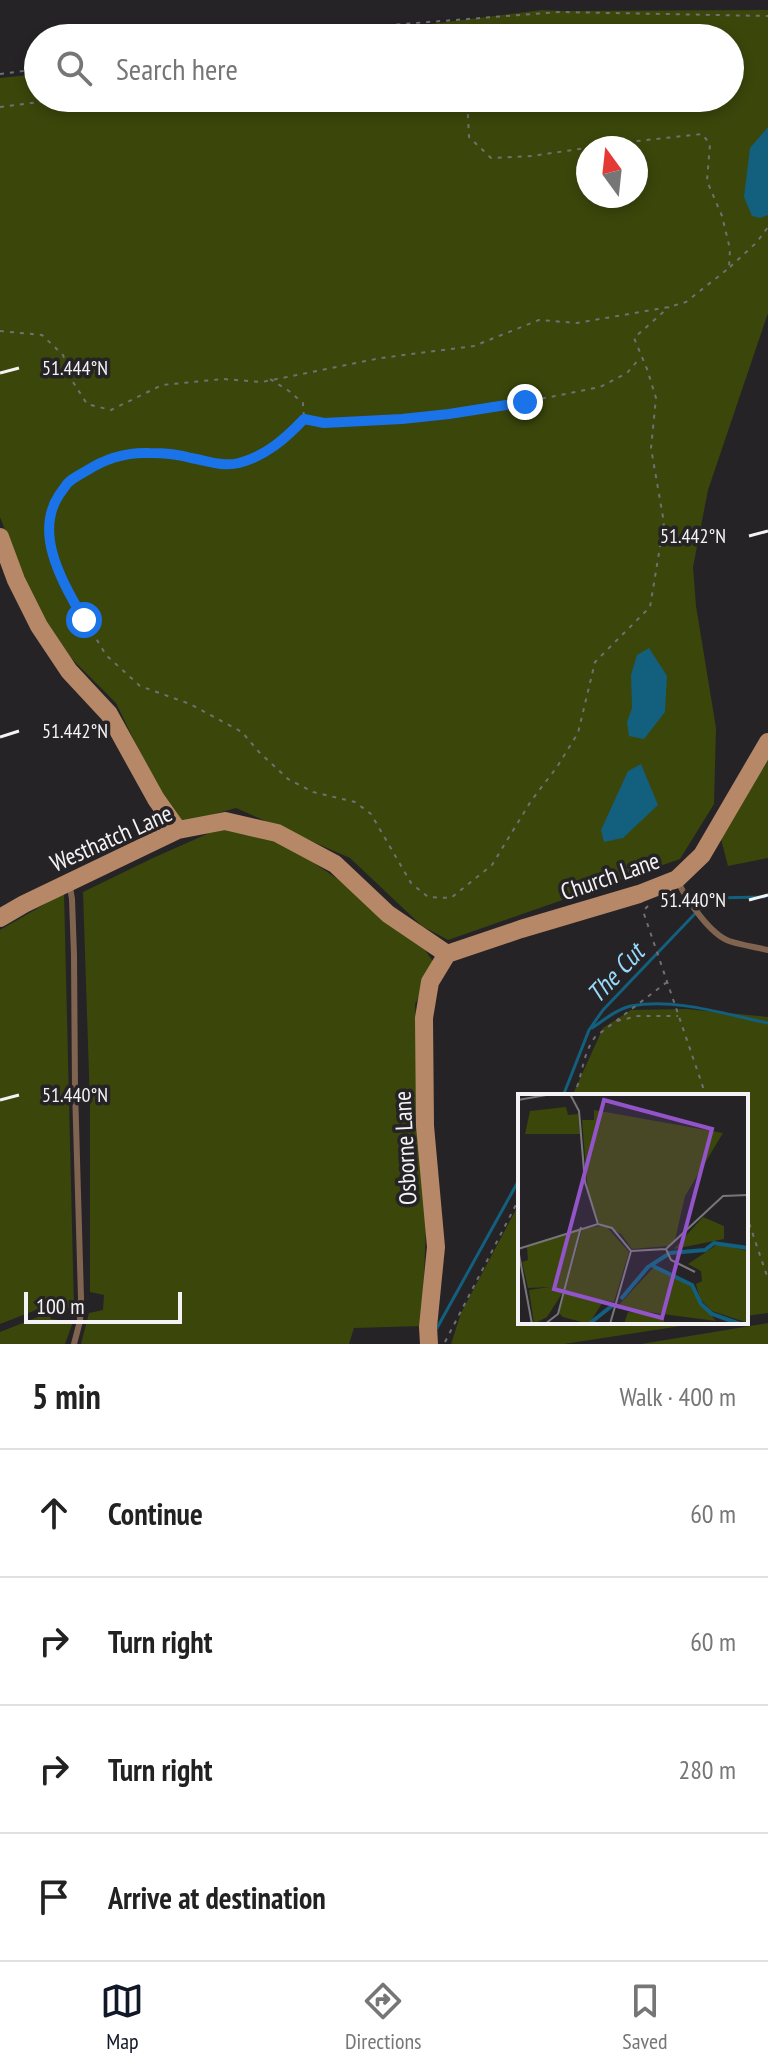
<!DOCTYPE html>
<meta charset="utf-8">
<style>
:root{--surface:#fff;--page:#f2f2f2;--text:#222;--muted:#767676;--line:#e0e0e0;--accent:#111827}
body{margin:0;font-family:"PT Sans Narrow",sans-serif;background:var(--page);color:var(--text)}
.compass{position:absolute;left:576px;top:136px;width:72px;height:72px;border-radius:50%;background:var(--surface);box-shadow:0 4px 12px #0003;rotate:345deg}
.scale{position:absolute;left:24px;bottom:20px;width:158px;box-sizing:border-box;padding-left:8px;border:4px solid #f4f2f4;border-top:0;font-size:22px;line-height:28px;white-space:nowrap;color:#f4f2f4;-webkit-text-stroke:6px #262326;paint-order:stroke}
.stop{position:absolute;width:24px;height:24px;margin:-18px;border:6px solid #1a73e8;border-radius:50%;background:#fff}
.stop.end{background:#1a73e8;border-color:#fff;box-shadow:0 2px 8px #0008}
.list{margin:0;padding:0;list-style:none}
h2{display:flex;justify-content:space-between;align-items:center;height:104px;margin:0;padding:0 32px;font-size:34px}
h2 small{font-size:26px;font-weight:400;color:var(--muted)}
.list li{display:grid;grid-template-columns:52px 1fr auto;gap:24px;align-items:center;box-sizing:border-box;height:128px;padding:0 32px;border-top:2px solid var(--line)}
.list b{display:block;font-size:30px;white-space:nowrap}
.list em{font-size:26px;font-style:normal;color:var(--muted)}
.icon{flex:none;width:44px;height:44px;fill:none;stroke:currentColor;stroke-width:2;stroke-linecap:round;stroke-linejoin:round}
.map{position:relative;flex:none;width:768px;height:1344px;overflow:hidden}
.search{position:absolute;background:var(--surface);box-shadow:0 4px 12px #0003;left:24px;right:24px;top:24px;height:88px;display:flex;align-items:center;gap:20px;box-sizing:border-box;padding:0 28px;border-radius:44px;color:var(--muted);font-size:30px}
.sheet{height:616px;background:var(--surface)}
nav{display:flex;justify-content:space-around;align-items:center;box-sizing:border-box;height:112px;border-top:2px solid var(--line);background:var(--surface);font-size:22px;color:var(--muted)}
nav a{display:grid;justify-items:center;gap:4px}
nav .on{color:var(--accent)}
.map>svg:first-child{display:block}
.green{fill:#3b460b;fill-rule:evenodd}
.water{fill:#125f7e}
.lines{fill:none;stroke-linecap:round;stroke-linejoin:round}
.stream{stroke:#125f7e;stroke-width:3}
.path{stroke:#726f72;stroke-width:2;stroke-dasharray:4 6;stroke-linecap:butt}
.lane{stroke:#816450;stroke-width:6}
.secondary{stroke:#b68868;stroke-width:18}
.route{stroke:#1a73e8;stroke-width:10}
.ticks{fill:none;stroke:#f4f2f4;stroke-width:3}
.labels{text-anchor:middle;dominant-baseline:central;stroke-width:7;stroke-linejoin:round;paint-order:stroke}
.street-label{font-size:24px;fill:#f4f2f4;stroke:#262326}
.water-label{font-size:26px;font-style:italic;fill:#96d9fa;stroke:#262326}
.inset-river{fill:none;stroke:#125f7e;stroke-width:4}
.inset-road{fill:none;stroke:#787678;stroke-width:2}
.view{fill:#9354ca;fill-opacity:0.15;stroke:#9354ca;stroke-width:4}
.inset-edge{fill:none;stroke:#f4f2f4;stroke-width:4}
.ticks-label{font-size:20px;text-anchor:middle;fill:#f4f2f4;stroke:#262326;stroke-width:7;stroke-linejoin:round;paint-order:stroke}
</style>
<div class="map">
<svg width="768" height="1344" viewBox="0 0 768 1344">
<rect width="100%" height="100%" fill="#262326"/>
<path class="green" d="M 542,10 L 563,11 L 768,10 L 768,313 L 708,490 L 693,567 L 696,606 L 716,728 L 714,804 L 680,859 L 448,940 L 422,926 L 350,858 L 236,808 L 185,822 L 171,817 L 116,703 L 57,644 L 31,597 L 0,517 L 0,78 L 38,74 L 38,98 L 730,98 L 730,38 L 319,38 ZM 588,148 L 636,148 L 636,196 L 588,196 Z
M 768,759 L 768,858 L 728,866 L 721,839 Z
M 225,826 L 288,845 L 352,889 L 421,944 L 436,966 L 415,1004 L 427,1201 L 422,1326 L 354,1328 L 349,1344 L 81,1344 L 89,1313 L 103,1310 L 104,1295 L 90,1292 L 90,1105 L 83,892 L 153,858 Z
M 64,893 L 74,1309 L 49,1305 L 0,1324 L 0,930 Z
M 686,1009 L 768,1017 L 768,1313 L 746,1316 L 746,1096 L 572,1096 L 603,1028 L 631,1010 Z
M 520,1202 L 520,1322 L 707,1322 L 564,1344 L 451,1344 L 461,1313 Z
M 48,1313 L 51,1319 L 73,1322 L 65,1344 L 0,1344 L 0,1332 Z
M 768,1323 L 768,1344 L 641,1344 Z"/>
<path class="water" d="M 768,127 L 768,215 L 760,218 L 752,216 L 744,197 L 750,148 Z
M 649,648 L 667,676 L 665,712 L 644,739 L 629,736 L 627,722 L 632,708 L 631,675 L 637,655 Z
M 641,764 L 658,805 L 623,838 L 604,842 L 601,830 L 628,771 Z"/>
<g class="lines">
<path class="stream" d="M 592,1028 C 604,1020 617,1009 631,1006 C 676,998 724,1014 768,1023
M 563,1096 L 589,1030 L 603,1010 L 710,898 L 764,897 L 768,895
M 437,1328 L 520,1178"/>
<path class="path" d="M 257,38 L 310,31 L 560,12 L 768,16
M 0,74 L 38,69
M 0,107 L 71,98
M 730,267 L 757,242 L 768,227
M 0,331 L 42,335 L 63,355 L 73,382 L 87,404 L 111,410 L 162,385 L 223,379 L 262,382 L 381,358 L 474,346 L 539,320 L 577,323 L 669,307 L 686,302 L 729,268 L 730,249 L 722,216 L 707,181 L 710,144 L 702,134 L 619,143 L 532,156 L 491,158 L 469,137 L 467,98
M 270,379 L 289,391 L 303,403 L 304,419 L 288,436 L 268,451 L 239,463 L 217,464 L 188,457 L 153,453 L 128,452 L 98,463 L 68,482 L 53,505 L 49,537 L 55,561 L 67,590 L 106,655 L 140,686 L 190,704 L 242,732 L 259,752 L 288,779 L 313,792 L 355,802 L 371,814 L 411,883 L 428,897 L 451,898 L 492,865 L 531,801 L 557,767 L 578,733 L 595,662 L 650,607 L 664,523 L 651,448 L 656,398 L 647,369 L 634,338 L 669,307
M 304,419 L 324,423 L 402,419 L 449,414 L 525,402 L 600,387 L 627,373 L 640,358
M 648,906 L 643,911 L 706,1096
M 617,1021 L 638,1016 L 678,1016
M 573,1096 C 584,1074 581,1057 595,1037 L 667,982
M 746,1214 L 768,1279
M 445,1342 L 520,1197"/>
<path class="lane" d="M 678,882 C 687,900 710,934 729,941 C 741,945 755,947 768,950
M 70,887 L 72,899 L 74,955 L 75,1089 L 81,1298 L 80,1321 L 74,1344"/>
<path class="secondary" d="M 0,537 L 16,580 L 39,626 L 69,671 L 109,714 L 156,799 L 178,830
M 0,918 L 24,904 L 178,830 L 225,821 L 277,833 L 335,864 L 388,914 L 447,954
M 447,954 L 521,929 L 639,894 L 677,879 L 702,855 L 768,742
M 429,1344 L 428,1327 L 436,1247 L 425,1126 L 424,1018 L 430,982 L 447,954"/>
</g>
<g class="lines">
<path class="route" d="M 84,620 C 64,584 33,535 59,495 C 63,490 66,484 70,481 C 75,477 81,474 86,471 C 106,458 125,452 149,453 C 163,453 178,454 191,458 C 208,461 223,467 239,463 C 266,456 286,438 304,419 L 324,423 L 402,419 L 449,414 L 525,402"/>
</g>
<path class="ticks" d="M 0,373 L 19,368M 749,536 L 768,531M 0,737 L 19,731M 749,900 L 768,895M 0,1100 L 19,1095"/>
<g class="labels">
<g class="street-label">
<text transform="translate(111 838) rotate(-24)">Westhatch Lane</text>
<text transform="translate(610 876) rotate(-19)">Church Lane</text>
<text transform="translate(405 1148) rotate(-93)">Osborne Lane</text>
</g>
<g class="water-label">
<text transform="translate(615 973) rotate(-47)">The Cut</text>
</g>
</g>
<g transform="translate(518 1094)">
<rect width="230" height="230" fill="#262326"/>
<path d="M 48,13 L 50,21 L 60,20 L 62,40 L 7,40 L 12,17 ZM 76,16 L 205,39 L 167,102 L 157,146 L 150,152 L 114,155 L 103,140 L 81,129 L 70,99 L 64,26 L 76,26 ZM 185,123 L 206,132 L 206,145 L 156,155 ZM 87,131 L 111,158 L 96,208 L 86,206 L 71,230 L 45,223 L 41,219 L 64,135 ZM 62,134 L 47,195 L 29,223 L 16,230 L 11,196 L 31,193 L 10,194 L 4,168 L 10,166 L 9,153 ZM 200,150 L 230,157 L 230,229 L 194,217 L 182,205 L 178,190 L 184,187 L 183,177 L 170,170 ZM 137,172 L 176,191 L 180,206 L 198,227 L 98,214 ZM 110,218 L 145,221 L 146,230 L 106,230 Z" fill="#3b460b"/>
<path class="inset-river" d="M 135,172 L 174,191 L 183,210 L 194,220 L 222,230M 103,205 L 130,173 L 152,159 L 187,156 L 196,149 L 230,154M 71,230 L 95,211"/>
<path class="inset-road" d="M 52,0 L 61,17 L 67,88 L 80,130M 0,6 L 34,0M 0,155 L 80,130 L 94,134 L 113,157M 0,155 L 14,230M 148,155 L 153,166 L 177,178M 113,157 L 148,155 L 205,102 L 230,101M 27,230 L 40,220 L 63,133M 92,230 L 113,157"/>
<path class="view" d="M 86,6 L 194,35 L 144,224 L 36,195 Z"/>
<rect width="230" height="230" class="inset-edge"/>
</g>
<g class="ticks-label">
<text x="75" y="375">51.444°N</text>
<text x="693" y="543">51.442°N</text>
<text x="75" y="738">51.442°N</text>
<text x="693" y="907">51.440°N</text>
<text x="75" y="1102">51.440°N</text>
</g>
</svg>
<svg class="compass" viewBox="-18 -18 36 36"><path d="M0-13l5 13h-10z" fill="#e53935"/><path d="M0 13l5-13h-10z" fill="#767676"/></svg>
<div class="scale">100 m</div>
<div class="stop" style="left:84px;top:620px"></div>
<div class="stop end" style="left:525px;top:402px"></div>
<div class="search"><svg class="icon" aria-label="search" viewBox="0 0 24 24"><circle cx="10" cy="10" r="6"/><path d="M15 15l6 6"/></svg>Search here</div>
</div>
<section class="sheet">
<h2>5 min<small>Walk · 400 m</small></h2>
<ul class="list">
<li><svg class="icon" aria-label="ahead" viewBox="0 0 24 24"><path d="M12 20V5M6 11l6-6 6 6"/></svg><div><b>Continue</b></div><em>60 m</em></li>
<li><svg class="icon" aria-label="right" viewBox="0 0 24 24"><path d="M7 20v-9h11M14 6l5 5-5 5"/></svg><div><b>Turn right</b></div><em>60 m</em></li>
<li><svg class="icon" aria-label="right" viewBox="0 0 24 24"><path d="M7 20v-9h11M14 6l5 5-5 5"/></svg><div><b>Turn right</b></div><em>280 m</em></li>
<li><svg class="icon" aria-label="arrive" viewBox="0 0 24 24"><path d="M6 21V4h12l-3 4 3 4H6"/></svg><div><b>Arrive at destination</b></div></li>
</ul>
</section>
<nav>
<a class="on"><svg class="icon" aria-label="map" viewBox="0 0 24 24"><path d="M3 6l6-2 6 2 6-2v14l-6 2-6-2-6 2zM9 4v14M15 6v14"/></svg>Map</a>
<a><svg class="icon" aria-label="directions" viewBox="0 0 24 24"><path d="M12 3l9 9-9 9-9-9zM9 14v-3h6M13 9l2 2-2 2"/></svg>Directions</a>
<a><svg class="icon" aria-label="saved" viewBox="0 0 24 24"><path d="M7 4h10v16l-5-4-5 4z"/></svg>Saved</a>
</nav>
